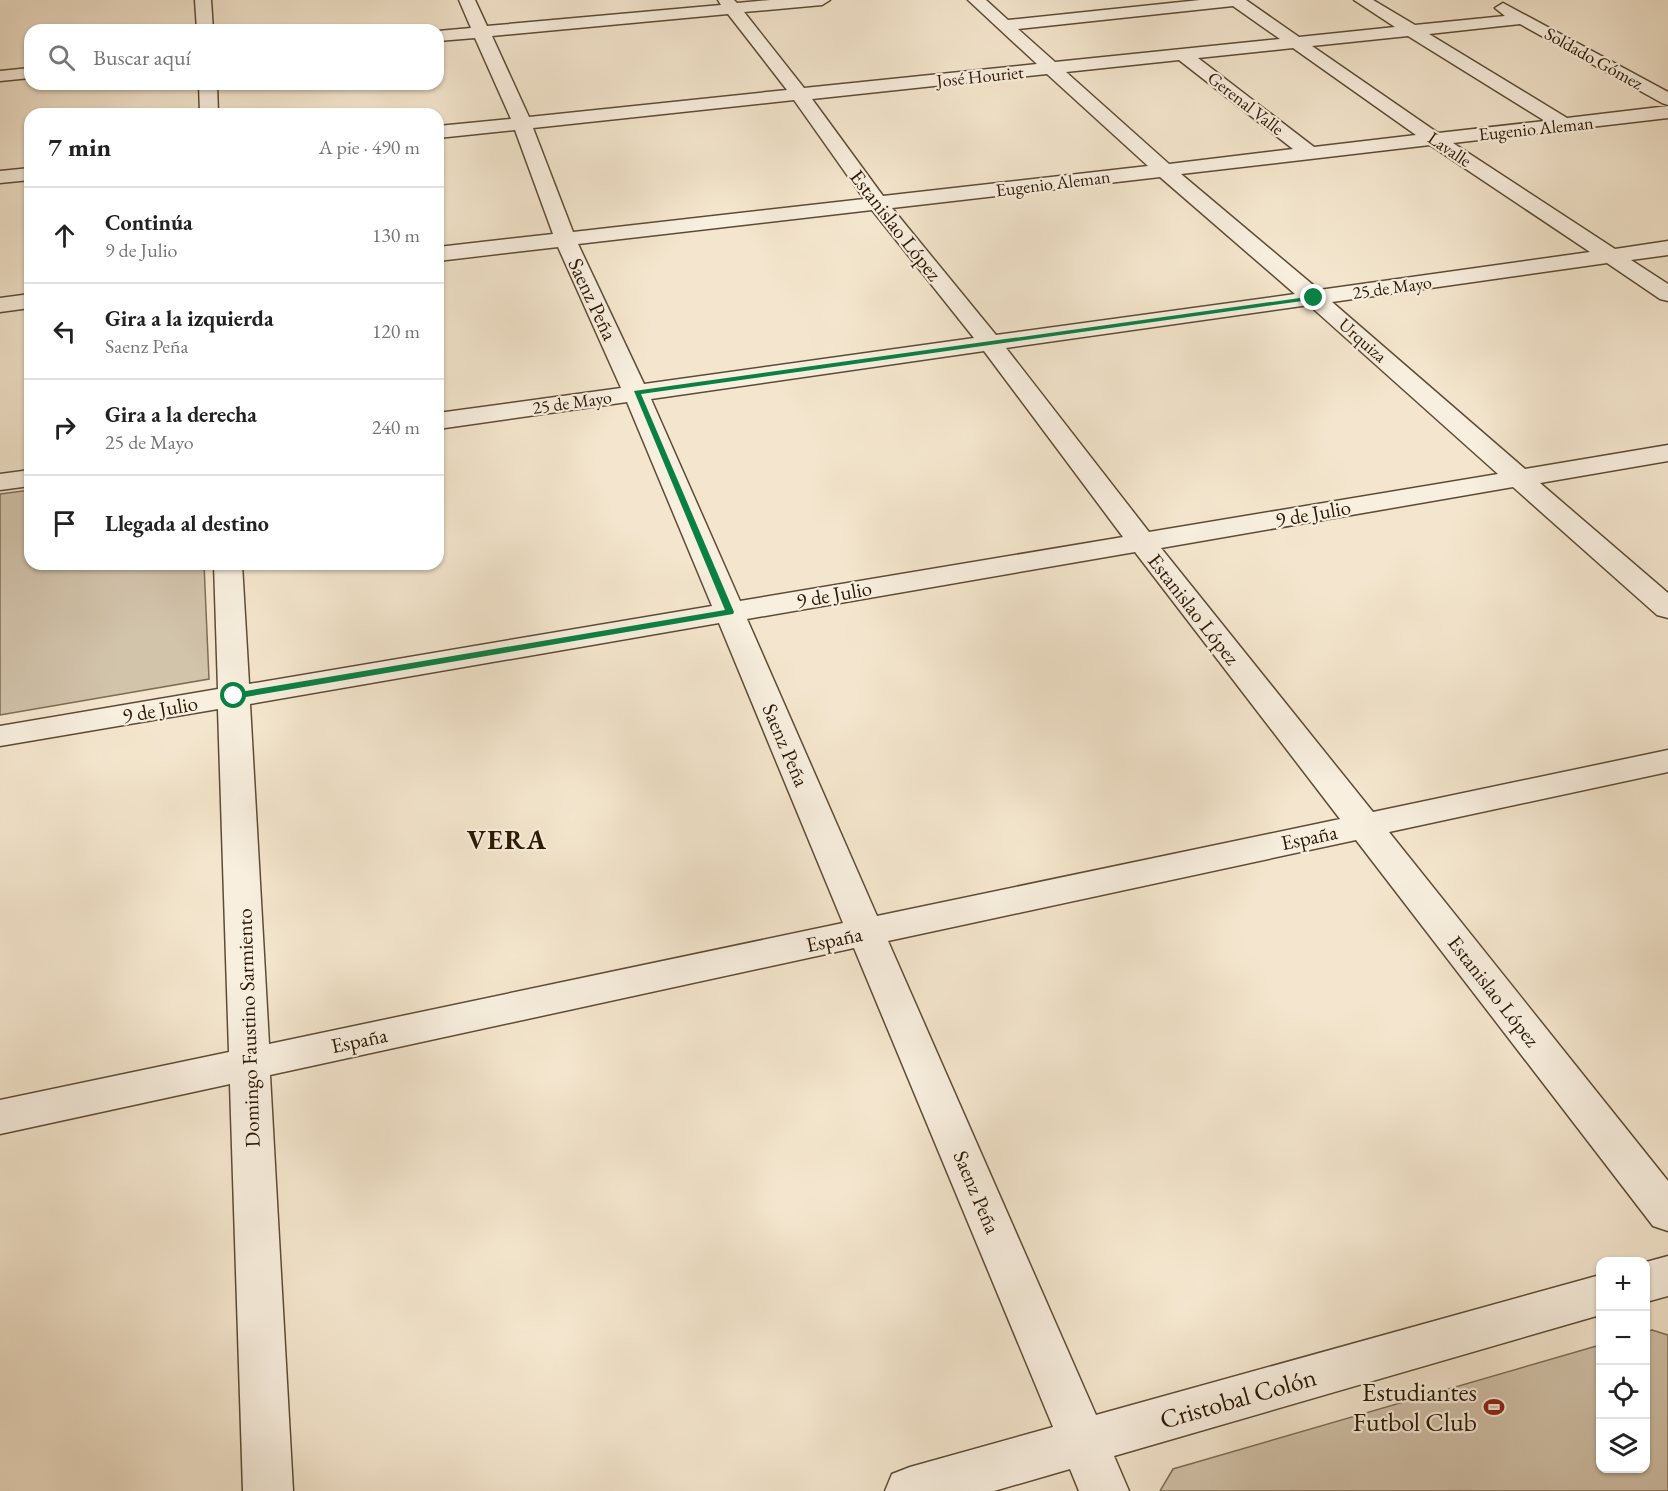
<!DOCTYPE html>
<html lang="es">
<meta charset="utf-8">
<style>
:root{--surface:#fff;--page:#f6f6f6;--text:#222;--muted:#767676;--line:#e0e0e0}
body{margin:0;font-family:"EB Garamond",serif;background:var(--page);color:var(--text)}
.controls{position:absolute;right:18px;bottom:18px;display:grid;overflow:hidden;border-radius:12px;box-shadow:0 2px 4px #0004}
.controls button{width:54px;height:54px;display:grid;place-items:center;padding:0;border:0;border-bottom:2px solid var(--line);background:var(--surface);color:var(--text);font:30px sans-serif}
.stop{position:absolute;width:18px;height:18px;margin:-14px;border:4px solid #0b8043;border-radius:50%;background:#fff}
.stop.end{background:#0b8043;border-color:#fff;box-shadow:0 2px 6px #0008}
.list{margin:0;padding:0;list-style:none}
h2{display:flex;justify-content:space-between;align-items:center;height:78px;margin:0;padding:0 24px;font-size:26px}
h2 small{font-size:20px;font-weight:400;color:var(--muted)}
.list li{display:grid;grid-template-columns:39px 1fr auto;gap:18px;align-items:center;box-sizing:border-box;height:96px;padding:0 24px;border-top:2px solid var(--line)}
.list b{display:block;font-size:22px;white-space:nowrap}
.list p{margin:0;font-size:20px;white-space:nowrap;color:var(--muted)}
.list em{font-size:20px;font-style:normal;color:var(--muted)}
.icon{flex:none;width:33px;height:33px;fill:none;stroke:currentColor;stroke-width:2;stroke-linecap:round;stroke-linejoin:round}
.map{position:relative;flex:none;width:1668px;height:1491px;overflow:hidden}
.search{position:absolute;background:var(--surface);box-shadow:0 2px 4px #0004;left:24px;top:24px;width:420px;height:66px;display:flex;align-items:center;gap:15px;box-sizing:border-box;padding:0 21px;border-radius:18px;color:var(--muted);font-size:22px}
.panel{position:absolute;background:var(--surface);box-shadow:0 2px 4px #0004;left:24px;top:108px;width:420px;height:462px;border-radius:18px}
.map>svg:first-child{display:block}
.green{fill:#d2c3ab;stroke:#7e6e56;stroke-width:1.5}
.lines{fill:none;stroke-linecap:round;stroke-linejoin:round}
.minor-casing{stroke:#5d4c35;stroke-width:3}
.minor{fill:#f8efdf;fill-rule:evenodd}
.route{fill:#0b8043}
.labels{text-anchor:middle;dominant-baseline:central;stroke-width:4.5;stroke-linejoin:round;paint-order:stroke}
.far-street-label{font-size:18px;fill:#2b1802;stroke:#f8efdf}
.street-label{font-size:21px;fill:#2b1802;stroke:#f8efdf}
.near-poi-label{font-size:26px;fill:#2b1802;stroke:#f8efdf;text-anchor:end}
.near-street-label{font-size:26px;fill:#2b1802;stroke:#f8efdf}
.district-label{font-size:27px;font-weight:bold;letter-spacing:1.5px;fill:#2b1802;stroke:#f8efdf}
</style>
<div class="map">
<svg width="1668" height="1491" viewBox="0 0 1668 1491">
<rect width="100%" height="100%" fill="#f4e6ce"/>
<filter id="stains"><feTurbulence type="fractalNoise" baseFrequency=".00333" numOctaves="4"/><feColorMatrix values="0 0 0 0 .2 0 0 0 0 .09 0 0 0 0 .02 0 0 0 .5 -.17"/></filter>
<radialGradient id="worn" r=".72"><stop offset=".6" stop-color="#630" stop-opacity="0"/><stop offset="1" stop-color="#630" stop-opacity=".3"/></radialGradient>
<path class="green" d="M 30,490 L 30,564 L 204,564 L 209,679 L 0,715 L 0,494 Z
M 1652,1330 L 1668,1335 L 1668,1491 L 1160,1491 L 1173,1469 L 1600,1345 L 1600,1468 L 1646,1468 L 1646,1332 Z"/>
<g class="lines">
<g class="minor-casing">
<path id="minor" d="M 195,0 L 211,0 L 213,30 L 197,30 Z
M 459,0 L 475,0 L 487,26 L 721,5 L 718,0 L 734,0 L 737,3 L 770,0 L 830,0 L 822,5 L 744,12 L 804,88 L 1037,64 L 968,0 L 986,0 L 1008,20 L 1200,0 L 1246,0 L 1299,37 L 1395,27 L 1354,0 L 1373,0 L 1415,25 L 1505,16 L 1495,8 L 1503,3 L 1668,92 L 1668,105 L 1662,103 L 1520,24 L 1429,34 L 1567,118 L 1668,106 L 1668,118 L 1453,143 L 1615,249 L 1668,241 L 1668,255 L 1631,260 L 1668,284 L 1668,301 L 1660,299 L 1607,263 L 1332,302 L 1525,469 L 1668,445 L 1668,461 L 1540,483 L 1668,593 L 1668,618 L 1657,615 L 1513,487 L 1161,548 L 1373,812 L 1668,750 L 1668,772 L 1389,832 L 1668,1181 L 1668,1231 L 1653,1226 L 1356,840 L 888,941 L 1096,1415 L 1600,1275 L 1600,1315 L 1114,1456 L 1129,1491 L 1079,1491 L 1070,1469 L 994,1491 L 885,1491 L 892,1474 L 910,1467 L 1053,1427 L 854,948 L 270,1075 L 293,1491 L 243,1491 L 230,1084 L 0,1134 L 0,1100 L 229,1052 L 218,709 L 0,746 L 0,726 L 218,689 L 214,564 L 242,564 L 249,684 L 712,606 L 627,402 L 438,429 L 438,413 L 621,388 L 558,247 L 438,261 L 438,247 L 553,234 L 515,130 L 438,138 L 438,126 L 511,119 L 475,38 L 438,41 L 438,31 L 471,28 ZM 1233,6 L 1280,39 L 1055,62 L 1018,29 ZM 728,14 L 787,90 L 529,117 L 492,36 ZM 1408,36 L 1545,121 L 1438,133 L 1312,46 ZM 1293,48 L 1416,135 L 1314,147 L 1198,58 ZM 1179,60 L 1293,149 L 1169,164 L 1066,72 ZM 1047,74 L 1148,166 L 883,196 L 812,99 ZM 794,100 L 864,199 L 573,232 L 533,128 ZM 1430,145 L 1590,252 L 1319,290 L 1181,174 ZM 1160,177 L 1295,294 L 996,335 L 892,208 ZM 872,210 L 974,338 L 644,384 L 578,244 ZM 1309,305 L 1498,474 L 1149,532 L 1006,348 ZM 984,351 L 1123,537 L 740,601 L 651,399 ZM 1135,552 L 1340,819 L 877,916 L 747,619 ZM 719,623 L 843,923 L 269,1044 L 250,704 Z
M 30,68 L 30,78 L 0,81 L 0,71 Z
M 199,84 L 217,84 L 218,114 L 200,114 Z
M 30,168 L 30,180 L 0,183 L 0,171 Z
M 30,294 L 30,308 L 0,312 L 0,298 Z
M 30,470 L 30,486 L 0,490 L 0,474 Z
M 1668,1256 L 1668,1296 L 1646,1302 L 1646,1262 Z"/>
</g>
<use href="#minor" class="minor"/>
</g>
<path class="route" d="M 1314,296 L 1317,299 L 641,394 L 734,612 L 733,614 L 234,699 L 229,696 L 234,693 L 725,610 L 634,391 Z"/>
<defs>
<g id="stadium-bare" transform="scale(1.62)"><path d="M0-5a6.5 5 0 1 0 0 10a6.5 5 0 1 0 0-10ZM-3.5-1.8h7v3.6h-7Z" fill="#8f2418" stroke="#f8efdf" stroke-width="2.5" paint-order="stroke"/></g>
</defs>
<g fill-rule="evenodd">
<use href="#stadium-bare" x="1494" y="1407"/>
</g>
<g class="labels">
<g class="far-street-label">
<text transform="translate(1594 58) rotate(29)">Soldado Gómez</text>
<text transform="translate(980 76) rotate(-6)">José Houriet</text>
<text transform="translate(1246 103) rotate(38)">Gerenal Valle</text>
<text transform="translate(1536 128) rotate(-6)">Eugenio Aleman</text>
<text transform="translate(1450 149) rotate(34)">Lavalle</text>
<text transform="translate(1053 183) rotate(-7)">Eugenio Aleman</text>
<text transform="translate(1392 287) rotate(-8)">25 de Mayo</text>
<text transform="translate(1363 340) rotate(41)">Urquiza</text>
<text transform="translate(572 402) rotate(-8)">25 de Mayo</text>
</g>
<g class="street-label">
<text transform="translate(896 225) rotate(52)">Estanislao López</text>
<text transform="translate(593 299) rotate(65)">Saenz Peña</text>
<text transform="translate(1313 513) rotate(-10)">9 de Julio</text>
<text transform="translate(834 594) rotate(-10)">9 de Julio</text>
<text transform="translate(1194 609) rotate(52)">Estanislao López</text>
<text transform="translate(160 709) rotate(-10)">9 de Julio</text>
<text transform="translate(786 745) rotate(67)">Saenz Peña</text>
<text transform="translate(1309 837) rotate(-12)">España</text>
<text transform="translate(834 939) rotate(-12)">España</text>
<text transform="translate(1494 991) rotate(52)">Estanislao López</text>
<text transform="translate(248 1028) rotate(-92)">Domingo Faustino Sarmiento</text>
<text transform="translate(359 1040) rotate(-12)">España</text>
<text transform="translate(977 1192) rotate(67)">Saenz Peña</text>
</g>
<g class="near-poi-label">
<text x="1477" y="1392">Estudiantes<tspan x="1477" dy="30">Futbol Club</tspan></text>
</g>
<g class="near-street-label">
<text transform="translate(1238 1398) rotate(-16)">Cristobal Colón</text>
</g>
<g class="district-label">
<text x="507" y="839">VERA</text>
</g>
</g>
<rect width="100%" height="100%" filter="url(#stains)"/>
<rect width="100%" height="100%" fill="url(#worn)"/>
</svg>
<div class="controls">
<button>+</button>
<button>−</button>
<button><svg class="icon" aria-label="locate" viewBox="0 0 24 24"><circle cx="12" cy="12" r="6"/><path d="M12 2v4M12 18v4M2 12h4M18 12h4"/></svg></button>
<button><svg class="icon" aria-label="layers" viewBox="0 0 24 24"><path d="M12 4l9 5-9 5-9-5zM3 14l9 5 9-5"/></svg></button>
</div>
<div class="stop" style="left:234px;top:696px"></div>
<div class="stop end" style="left:1314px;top:298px"></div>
<div class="search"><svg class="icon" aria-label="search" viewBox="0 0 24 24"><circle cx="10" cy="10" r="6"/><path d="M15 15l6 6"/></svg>Buscar aquí</div>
<section class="panel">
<h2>7 min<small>A pie · 490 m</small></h2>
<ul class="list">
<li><svg class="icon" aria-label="ahead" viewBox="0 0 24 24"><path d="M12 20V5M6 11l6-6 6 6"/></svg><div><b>Continúa</b><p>9 de Julio</p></div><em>130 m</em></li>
<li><svg class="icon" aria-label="left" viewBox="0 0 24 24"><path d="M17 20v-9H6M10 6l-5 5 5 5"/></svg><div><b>Gira a la izquierda</b><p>Saenz Peña</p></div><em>120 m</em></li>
<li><svg class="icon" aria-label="right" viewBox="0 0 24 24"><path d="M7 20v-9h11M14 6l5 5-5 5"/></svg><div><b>Gira a la derecha</b><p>25 de Mayo</p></div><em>240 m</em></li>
<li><svg class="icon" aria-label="arrive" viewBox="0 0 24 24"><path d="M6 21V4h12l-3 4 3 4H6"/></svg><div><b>Llegada al destino</b></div></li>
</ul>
</section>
</div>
